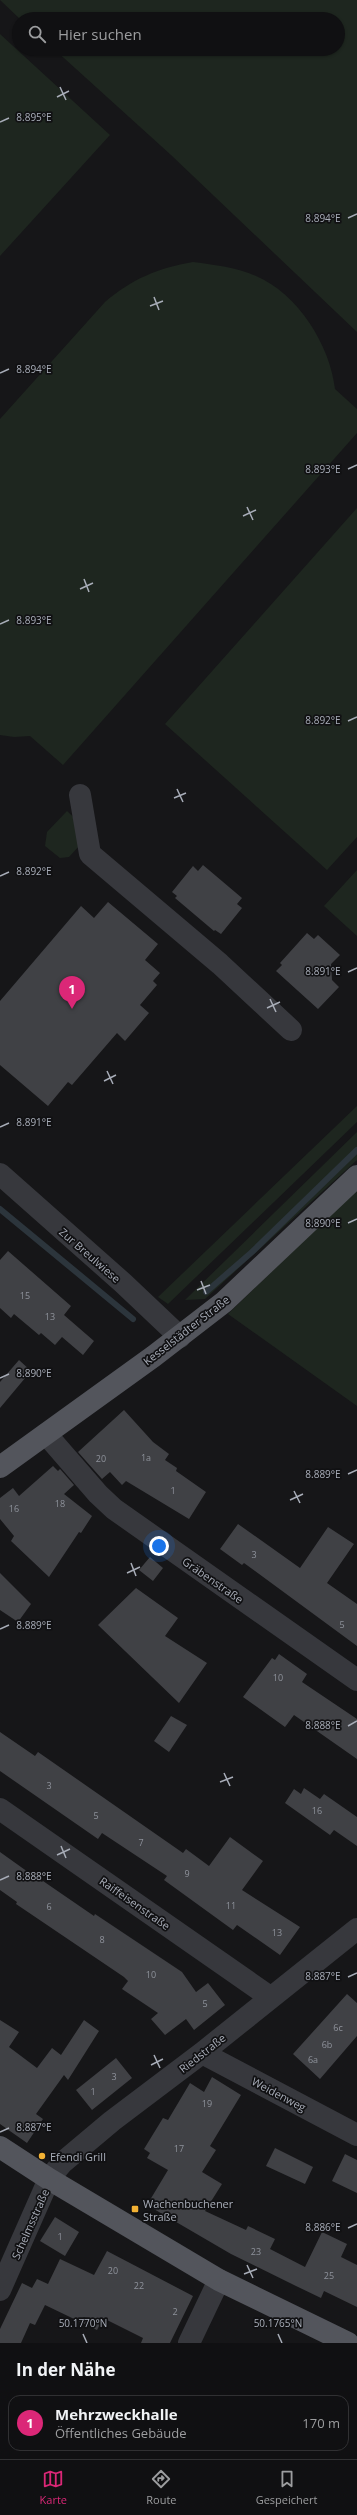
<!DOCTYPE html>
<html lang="de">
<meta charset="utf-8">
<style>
:root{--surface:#101012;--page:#19191b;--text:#f1f3f6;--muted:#9c9d9f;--line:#303032;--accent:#db2777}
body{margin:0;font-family:"Open Sans",sans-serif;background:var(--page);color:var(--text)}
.you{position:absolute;left:159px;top:1546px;width:14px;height:14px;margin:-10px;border:3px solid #fff;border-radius:50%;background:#1a73e8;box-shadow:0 0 0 6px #1a73e833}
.badge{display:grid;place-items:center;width:26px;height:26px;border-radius:50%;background:var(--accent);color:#fff;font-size:13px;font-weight:700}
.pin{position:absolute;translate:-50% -33px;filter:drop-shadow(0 1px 2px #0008)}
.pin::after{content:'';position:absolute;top:21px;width:14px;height:12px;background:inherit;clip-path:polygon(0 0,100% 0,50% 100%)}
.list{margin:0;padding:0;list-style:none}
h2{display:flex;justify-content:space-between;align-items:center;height:52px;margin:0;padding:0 16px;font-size:17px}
h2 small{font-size:13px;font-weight:400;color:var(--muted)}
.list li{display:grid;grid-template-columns:26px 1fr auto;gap:12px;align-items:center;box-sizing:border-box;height:56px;margin:0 8px 8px;padding:0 8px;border:1px solid var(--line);border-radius:12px}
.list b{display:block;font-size:15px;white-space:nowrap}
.list p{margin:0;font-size:13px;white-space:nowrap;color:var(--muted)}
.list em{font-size:13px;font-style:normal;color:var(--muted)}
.icon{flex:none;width:22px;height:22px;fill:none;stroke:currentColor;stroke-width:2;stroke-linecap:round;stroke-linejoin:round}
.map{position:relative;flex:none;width:357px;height:2343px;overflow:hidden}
.search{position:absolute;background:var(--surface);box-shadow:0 1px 3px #0004;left:12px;right:12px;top:12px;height:44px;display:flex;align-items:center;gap:10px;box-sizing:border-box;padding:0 14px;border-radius:22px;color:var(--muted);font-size:15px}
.sheet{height:116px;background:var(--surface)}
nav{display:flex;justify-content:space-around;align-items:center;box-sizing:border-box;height:56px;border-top:1px solid var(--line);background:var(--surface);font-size:11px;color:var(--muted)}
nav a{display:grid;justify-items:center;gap:2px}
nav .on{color:var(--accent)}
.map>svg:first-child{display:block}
.green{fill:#1e261f}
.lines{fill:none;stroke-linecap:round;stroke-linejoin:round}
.stream{stroke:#2c353c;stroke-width:6}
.building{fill:#404145}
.minor{stroke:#37383d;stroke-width:22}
.major{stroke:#53555c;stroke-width:22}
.ticks{fill:none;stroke:#a8adb8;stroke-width:1.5}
.poi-dot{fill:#f2b134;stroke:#111113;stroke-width:1.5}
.labels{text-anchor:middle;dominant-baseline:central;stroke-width:3.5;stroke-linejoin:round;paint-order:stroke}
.number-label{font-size:9px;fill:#8e929b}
.street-label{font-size:11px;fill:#a8adb8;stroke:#111113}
.poi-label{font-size:11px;fill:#a8adb8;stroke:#111113;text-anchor:start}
.ticks-label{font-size:10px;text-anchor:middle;fill:#a8adb8;stroke:#111113;stroke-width:3.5;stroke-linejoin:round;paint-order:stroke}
</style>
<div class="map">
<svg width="357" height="2343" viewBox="0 0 357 2343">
<rect width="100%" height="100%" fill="#161618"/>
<path class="green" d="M 0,0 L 357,0 L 357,332 L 171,155 L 54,49 L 338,49 L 338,19 L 20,19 Z
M 0,34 L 110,135 L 0,256 Z
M 193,262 C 215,265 236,267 256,276 C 298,294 330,345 335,389 L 357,409 L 357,433 L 63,765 L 30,736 L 14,737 L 0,735 L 0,419 L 105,302 C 132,279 158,268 193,262 Z
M 357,508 L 357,837 L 327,870 L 165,724 Z
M 67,811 L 84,827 L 80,845 L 69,857 L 60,858 L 45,846 L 47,832 Z
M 357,870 L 357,936 L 324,906 Z
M 357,1106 L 357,1122 L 168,1304 L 158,1297 Z
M 357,1132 L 357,1160 L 205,1299 L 185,1300 Z
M 357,1189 L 357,1406 L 228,1314 Z"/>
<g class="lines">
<path class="stream" d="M 0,1209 L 133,1319
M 206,1292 L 252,1252 L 357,1150"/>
</g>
<path class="building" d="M 203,865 L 242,898 L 237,904 L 242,908 L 221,934 L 215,930 L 214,931 L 175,898 L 177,896 L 172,892 L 193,866 L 198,871 Z
M 108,902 L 158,944 L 145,960 L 160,973 L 153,981 L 157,985 L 140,1005 L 149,1013 L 125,1041 L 117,1033 L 72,1085 L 68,1082 L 48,1106 L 0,1065 L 0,1001 L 81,906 L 94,918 Z
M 307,933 L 314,939 L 318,935 L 340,955 L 331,964 L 332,980 L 339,987 L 318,1009 L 276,971 L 282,965 L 280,963 Z
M 8,1251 L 71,1306 L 64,1315 L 94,1341 L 83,1355 L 62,1337 L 55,1345 L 41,1333 L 39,1335 L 14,1314 L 11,1318 L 0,1308 L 0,1260 Z
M 19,1360 L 31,1371 L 0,1408 L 0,1382 Z
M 124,1410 L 153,1442 L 169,1454 L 165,1460 L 177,1468 L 176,1471 L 206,1492 L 189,1519 L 126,1481 L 122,1485 L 110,1472 L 102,1479 L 78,1452 Z
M 53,1466 L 58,1471 L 60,1469 L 74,1485 L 64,1494 L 92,1516 L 81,1533 L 79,1532 L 49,1577 L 11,1541 L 14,1536 L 0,1519 L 0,1498 L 13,1488 L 19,1496 Z
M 238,1524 L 300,1568 L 328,1527 L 354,1544 L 327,1583 L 357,1604 L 357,1646 L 244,1563 L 242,1565 L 220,1549 Z
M 150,1557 L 163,1568 L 153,1581 L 139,1570 Z
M 0,1573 L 31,1604 L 18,1622 L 0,1610 Z
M 136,1588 L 178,1618 L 165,1636 L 207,1663 L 179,1703 L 98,1625 Z
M 279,1654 L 307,1674 L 302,1682 L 357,1719 L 357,1759 L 294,1715 L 285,1727 L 243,1697 L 272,1658 L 275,1660 Z
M 171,1716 L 187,1725 L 169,1752 L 154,1741 Z
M 0,1732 L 35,1756 L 38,1752 L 183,1853 L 186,1849 L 209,1866 L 230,1837 L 263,1861 L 242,1890 L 300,1927 L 280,1955 L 237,1925 L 233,1930 L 164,1880 L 167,1876 L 102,1833 L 98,1839 L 0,1771 Z
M 304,1788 L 320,1799 L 324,1794 L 357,1817 L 357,1846 L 334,1830 L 330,1835 L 285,1803 L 294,1789 L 301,1794 Z
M 0,1852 L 42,1882 L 43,1881 L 94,1916 L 95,1914 L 182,1972 L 196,1992 L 208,1983 L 225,2005 L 194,2030 L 186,2019 L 165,2035 L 151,2019 L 158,2013 L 122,1989 L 128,1981 L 124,1977 L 16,1904 L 17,1902 L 0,1890 Z
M 347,1994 L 357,2003 L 357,2036 L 320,2079 L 293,2054 Z
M 0,2020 L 19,2032 L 9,2047 L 37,2068 L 52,2048 L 61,2055 L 84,2020 L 99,2031 L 68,2080 L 64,2075 L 36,2114 L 43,2119 L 27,2143 L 0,2124 Z
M 116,2058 L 132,2078 L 92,2110 L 76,2090 Z
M 212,2077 L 241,2095 L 210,2146 L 216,2150 L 202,2172 L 222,2184 L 205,2211 L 246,2230 L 248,2226 L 275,2239 L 270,2249 L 305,2267 L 322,2232 L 347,2244 L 341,2257 L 357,2265 L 357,2307 L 324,2291 L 321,2298 L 296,2286 L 231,2254 L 147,2205 L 168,2170 L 147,2158 L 150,2153 L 144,2149 L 163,2118 L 168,2120 L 190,2083 L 204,2092 Z
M 275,2148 L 313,2167 L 305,2184 L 266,2166 Z
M 345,2154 L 357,2160 L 357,2193 L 332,2181 Z
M 55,2217 L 79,2232 L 65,2256 L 40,2241 Z
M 107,2251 L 193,2296 L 170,2343 L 141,2343 L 143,2338 L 103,2318 L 97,2330 L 45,2305 L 35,2325 L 30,2323 L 21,2343 L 0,2343 L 0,2329 L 22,2283 L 32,2288 L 37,2279 L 48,2284 L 60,2259 L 94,2275 Z"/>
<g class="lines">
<path class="minor" d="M 80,795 L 90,854 L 220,964 L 291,1030
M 0,1174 L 123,1283 L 180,1337
M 46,1434 L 98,1494 L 114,1509 L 357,1680
M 0,1809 L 270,1997
M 202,2053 L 357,2135
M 0,2290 L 49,2179 L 62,2163 L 112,2121 L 202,2053 L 357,1929
M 189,2343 L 219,2280"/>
<path class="major" d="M 0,1467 L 154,1356 L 224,1302 L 357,1176
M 0,2147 L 49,2179 L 219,2280 L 348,2343"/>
</g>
<path class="ticks" d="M 60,87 L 66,100M 57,97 L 69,91M 0,122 L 9,118M 348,218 L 357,214M 154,297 L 159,310M 150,306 L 163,301M 0,373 L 9,369M 348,469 L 357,465M 247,507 L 253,520M 243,516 L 256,510M 84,579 L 89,592M 80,589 L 93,583M 0,624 L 9,620M 348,721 L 357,717M 177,789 L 183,802M 174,798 L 186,793M 0,876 L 9,872M 348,972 L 357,968M 270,999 L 276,1012M 267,1008 L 280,1002M 107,1071 L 113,1084M 104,1081 L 116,1075M 0,1127 L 9,1123M 348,1223 L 357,1219M 201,1281 L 206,1294M 197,1290 L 210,1285M 0,1378 L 9,1374M 348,1474 L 357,1470M 294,1491 L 300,1503M 290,1500 L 303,1494M 131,1563 L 136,1576M 127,1573 L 140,1567M 0,1629 L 9,1625M 348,1726 L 357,1721M 224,1773 L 230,1786M 220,1782 L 233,1777M 61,1846 L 66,1858M 57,1855 L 70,1849M 0,1880 L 9,1876M 348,1977 L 357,1973M 154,2055 L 160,2068M 151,2065 L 163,2059M 0,2132 L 9,2128M 348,2228 L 357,2224M 247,2265 L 253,2278M 244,2274 L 257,2269M 83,2334 L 87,2343M 278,2334 L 282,2343"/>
<g class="poi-dot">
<circle cx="42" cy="2156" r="4"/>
<rect x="131" y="2205" width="8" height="8" rx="2"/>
</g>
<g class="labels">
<g class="number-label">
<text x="25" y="1295">15</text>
<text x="50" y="1316">13</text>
<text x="146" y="1457">1a</text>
<text x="101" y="1458">20</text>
<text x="173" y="1490">1</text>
<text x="60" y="1503">18</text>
<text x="14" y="1508">16</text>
<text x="254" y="1554">3</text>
<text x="342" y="1624">5</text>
<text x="278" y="1677">10</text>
<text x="49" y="1785">3</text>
<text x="317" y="1810">16</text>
<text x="96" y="1815">5</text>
<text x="141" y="1842">7</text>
<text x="187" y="1873">9</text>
<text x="231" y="1905">11</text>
<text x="49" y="1906">6</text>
<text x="277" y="1932">13</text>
<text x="102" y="1939">8</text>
<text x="151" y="1974">10</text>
<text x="205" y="2003">5</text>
<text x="338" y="2027">6c</text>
<text x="327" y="2044">6b</text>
<text x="313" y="2059">6a</text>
<text x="114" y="2076">3</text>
<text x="93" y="2091">1</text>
<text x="207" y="2103">19</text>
<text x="179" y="2148">17</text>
<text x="60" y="2236">1</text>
<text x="256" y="2251">23</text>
<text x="113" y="2270">20</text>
<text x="329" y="2275">25</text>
<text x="139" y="2285">22</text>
<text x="175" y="2311">2</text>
</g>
<g class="street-label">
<text transform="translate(90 1255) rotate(41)">Zur Breulwiese</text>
<text transform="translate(186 1330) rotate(-38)">Kesselstädter Straße</text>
<text transform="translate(213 1580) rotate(35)">Gräbenstraße</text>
<text transform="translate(135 1903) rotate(35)">Raiffeisenstraße</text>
<text transform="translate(202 2053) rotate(-38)">Riedstraße</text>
<text transform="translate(279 2094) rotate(28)">Weidenweg</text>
<text transform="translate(30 2224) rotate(-66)">Schelmsstraße</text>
</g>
<g class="poi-label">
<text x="50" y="2156">Efendi Grill</text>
<text x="143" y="2203">Wachenbuchener<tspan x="143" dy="13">Straße</tspan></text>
</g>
</g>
<g class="ticks-label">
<text x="34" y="121">8.895°E</text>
<text x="323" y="222">8.894°E</text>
<text x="34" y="373">8.894°E</text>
<text x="323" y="473">8.893°E</text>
<text x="34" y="624">8.893°E</text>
<text x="323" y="724">8.892°E</text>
<text x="34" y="875">8.892°E</text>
<text x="323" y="975">8.891°E</text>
<text x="34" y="1126">8.891°E</text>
<text x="323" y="1227">8.890°E</text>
<text x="34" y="1377">8.890°E</text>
<text x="323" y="1478">8.889°E</text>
<text x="34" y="1629">8.889°E</text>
<text x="323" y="1729">8.888°E</text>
<text x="34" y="1880">8.888°E</text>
<text x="323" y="1980">8.887°E</text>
<text x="34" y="2131">8.887°E</text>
<text x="323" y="2231">8.886°E</text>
<text x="83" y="2327">50.1770°N</text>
<text x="278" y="2327">50.1765°N</text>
</g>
</svg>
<div class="you"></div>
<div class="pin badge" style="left:72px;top:1009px">1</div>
<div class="search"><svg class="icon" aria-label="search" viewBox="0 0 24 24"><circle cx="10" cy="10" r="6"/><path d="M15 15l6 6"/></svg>Hier suchen</div>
</div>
<section class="sheet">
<h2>In der Nähe<small></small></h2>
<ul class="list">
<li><span class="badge">1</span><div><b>Mehrzweckhalle</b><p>Öffentliches Gebäude</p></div><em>170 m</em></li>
</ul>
</section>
<nav>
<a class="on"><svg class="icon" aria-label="map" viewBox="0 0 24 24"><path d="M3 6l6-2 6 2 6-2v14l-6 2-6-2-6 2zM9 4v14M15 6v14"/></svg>Karte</a>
<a><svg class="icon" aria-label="directions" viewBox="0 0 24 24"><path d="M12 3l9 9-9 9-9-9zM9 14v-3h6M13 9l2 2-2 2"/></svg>Route</a>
<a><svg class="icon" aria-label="saved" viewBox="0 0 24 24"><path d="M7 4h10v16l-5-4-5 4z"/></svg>Gespeichert</a>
</nav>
